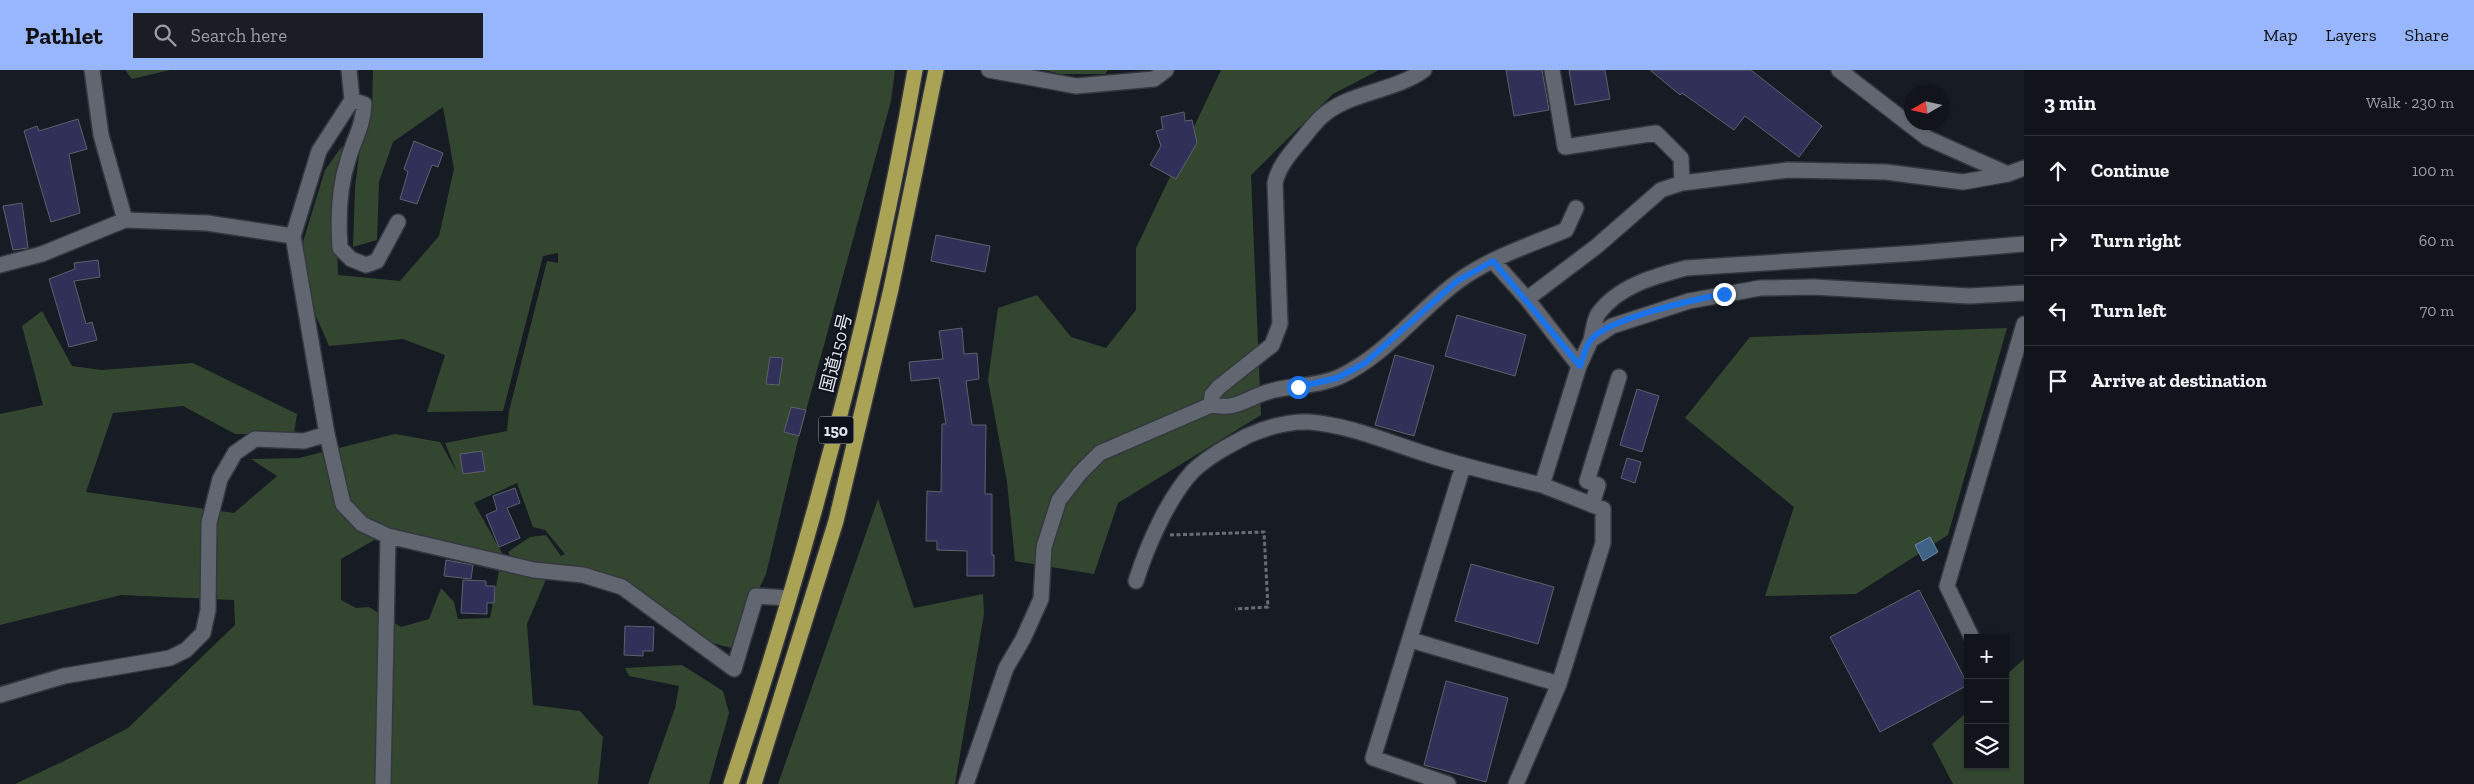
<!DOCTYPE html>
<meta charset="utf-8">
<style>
:root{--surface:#11141b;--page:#1a1d24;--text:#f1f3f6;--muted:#9c9ea3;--line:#30333a;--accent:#97b6fd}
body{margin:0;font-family:"Zilla Slab","Noto Sans JP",serif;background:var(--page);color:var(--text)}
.controls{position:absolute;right:15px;bottom:15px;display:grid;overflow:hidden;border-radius:0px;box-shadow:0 1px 4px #0004}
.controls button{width:45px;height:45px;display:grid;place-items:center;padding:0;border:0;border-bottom:1px solid var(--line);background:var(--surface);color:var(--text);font:25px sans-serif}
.compass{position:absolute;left:1904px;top:15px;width:45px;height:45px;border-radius:50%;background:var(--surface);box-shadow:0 1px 4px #0004;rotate:261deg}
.stop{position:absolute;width:15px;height:15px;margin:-11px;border:4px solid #1a73e8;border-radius:50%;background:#fff}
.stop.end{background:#1a73e8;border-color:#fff;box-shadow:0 1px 5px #0008}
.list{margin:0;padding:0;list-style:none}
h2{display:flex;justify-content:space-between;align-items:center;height:65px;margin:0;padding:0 20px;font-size:21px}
h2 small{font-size:16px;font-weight:400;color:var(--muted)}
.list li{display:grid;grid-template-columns:32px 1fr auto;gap:15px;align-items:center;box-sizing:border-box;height:70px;padding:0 20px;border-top:1px solid var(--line)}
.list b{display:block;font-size:19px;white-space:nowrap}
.list em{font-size:16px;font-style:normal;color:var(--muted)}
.icon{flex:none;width:28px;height:28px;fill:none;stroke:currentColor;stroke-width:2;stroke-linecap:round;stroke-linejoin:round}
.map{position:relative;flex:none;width:2024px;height:714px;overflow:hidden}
header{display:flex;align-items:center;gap:30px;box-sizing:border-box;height:70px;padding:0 25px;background:var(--accent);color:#111}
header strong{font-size:24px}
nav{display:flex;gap:28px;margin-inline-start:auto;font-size:18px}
.search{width:350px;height:45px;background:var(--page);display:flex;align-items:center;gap:12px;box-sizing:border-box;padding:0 18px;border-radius:0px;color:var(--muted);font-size:19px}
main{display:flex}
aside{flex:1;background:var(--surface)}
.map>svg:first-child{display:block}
.green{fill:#33462f}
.water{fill:#3e6387;stroke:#6f8aa5}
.building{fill:#313059;stroke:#5f606c}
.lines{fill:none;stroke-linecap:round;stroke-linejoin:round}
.minor-casing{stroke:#35373e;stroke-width:18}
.highway-casing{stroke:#35373e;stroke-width:18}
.path{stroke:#6a6d75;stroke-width:3;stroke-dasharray:4 2.5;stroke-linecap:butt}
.minor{stroke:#616671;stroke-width:15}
.highway{stroke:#aaa356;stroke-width:15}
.route{stroke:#1a73e8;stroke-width:6}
.labels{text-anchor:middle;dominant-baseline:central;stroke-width:4;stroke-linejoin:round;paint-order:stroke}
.shield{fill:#0e121b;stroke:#a2a6ad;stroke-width:1}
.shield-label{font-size:16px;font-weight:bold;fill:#e2e5eb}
.street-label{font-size:18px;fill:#e2e5eb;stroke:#0e121b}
</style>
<header>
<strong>Pathlet</strong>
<div class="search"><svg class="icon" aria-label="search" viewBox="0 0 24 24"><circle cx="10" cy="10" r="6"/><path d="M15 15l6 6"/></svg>Search here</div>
<nav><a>Map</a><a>Layers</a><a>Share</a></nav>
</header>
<main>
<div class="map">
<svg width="2024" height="714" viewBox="0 0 2024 714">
<rect width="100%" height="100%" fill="#171b24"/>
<path class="green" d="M 125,0 L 170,0 L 132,9 Z
M 373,0 L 895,0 L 891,31 L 799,366 L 766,504 L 731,578 L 702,570 L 629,513 L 517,495 L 508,482 L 530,467 L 546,465 L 561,486 L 565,484 L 545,460 L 533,457 L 517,413 L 474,433 L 502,483 L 511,491 L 390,461 L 341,489 L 341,530 L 356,538 L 369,537 L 401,557 L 429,549 L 441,518 L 454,532 L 458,549 L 490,548 L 499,501 L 547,507 L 527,554 L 533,635 L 580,641 L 603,667 L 598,714 L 15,714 L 66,690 L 128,658 L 235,555 L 234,530 L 121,525 L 0,555 L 0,344 L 43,335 L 22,256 L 42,241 L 72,296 L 102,300 L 193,293 L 297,344 L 294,364 L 235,364 L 183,336 L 113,343 L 86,422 L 234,443 L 277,406 L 251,389 L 299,388 L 395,364 L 440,372 L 457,402 L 445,373 L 507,361 L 509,341 L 547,191 L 558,193 L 558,183 L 543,186 L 503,341 L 427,342 L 445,285 L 403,269 L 329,276 L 307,225 L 302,175 L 325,100 L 342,76 L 336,145 L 338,205 L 400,211 L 439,166 L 454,99 L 443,37 L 393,72 L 379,112 L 377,170 L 353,177 L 355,118 L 363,51 L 372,43 Z
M 1044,0 L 1108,0 L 1105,4 L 1060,4 Z
M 1221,0 L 1379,0 L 1333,24 L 1251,105 L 1261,345 L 1118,433 L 1094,504 L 1015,491 L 1007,412 L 988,310 L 998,238 L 1037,225 L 1071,267 L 1106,278 L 1136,240 L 1136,178 Z
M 2007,258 L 1948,465 L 1856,524 L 1765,526 L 1794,437 L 1685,348 L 1750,267 Z
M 878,429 L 914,538 L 983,524 L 984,544 L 955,714 L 778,714 Z
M 2024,589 L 2024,714 L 1953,714 L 1932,674 L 1968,641 L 1968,695 L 2005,695 L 2005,606 Z
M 682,595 L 723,621 L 729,643 L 709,714 L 648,714 L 675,638 L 679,616 L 629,606 L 625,598 Z"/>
<path class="water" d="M 1930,467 L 1938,482 L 1923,491 L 1915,475 Z"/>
<path class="building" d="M 1506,0 L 1542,0 L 1549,40 L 1514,46 Z
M 1569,0 L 1605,0 L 1610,29 L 1575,35 Z
M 1650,0 L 1751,0 L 1822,56 L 1799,87 L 1745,46 L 1734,60 L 1682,23 L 1680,25 Z
M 1184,42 L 1185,51 L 1192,50 L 1197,73 L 1176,109 L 1150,95 L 1161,76 L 1156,61 L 1163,59 L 1161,47 Z
M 78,49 L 87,79 L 69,84 L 80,143 L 51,152 L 24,61 L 37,56 L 39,61 Z
M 414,71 L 443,83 L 438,97 L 432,95 L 417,134 L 400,129 L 408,102 L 404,99 Z
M 22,133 L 28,178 L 13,180 L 3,136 Z
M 936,165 L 990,176 L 985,202 L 931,191 Z
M 98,190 L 100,207 L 74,211 L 86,254 L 92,252 L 97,270 L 69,277 L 49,209 L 75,199 L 74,193 Z
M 1457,245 L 1526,265 L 1515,306 L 1445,286 Z
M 962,258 L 964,284 L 977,283 L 979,309 L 966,311 L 972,355 L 986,355 L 985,424 L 992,424 L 992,485 L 994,485 L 994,506 L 967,506 L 967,481 L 937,480 L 937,471 L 926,471 L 927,421 L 941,422 L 942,354 L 946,354 L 939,308 L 911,311 L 909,292 L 943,289 L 939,261 Z
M 1395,285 L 1434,296 L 1414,366 L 1375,355 Z
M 770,287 L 783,288 L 779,315 L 766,314 Z
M 1637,319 L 1659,326 L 1642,382 L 1620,375 Z
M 791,337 L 806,340 L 799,366 L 784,362 Z
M 482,381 L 485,401 L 463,404 L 460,384 Z
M 1627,388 L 1641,392 L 1635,413 L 1621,408 Z
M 515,418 L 520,433 L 507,438 L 520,468 L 499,477 L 486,445 L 497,440 L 493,426 Z
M 446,490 L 473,495 L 471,509 L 444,506 Z
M 1471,494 L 1554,517 L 1538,574 L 1455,551 Z
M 463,510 L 486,511 L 486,516 L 495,516 L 494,533 L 487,533 L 487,544 L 461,543 Z
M 1919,520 L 1968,615 L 1880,662 L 1830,567 Z
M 625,556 L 654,557 L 653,581 L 643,581 L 643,586 L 624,585 Z
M 1446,611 L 1508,628 L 1486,712 L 1424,695 Z"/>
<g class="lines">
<g class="minor-casing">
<path id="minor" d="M 92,0 L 101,65 L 125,150
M 349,0 L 352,30 L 319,81 L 293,166 L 327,364 L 343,434 L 362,454 L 388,466 L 534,500 L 583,505 L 622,517 L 734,599 L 756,526 L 789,528
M 989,0 L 1076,16 L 1154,9 L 1166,0
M 1552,0 L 1565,77 L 1656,63 L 1681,88 L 1682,113
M 1839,0 L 1927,68 L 2008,104
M 352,30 L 364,34 C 363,57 354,69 348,90 C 339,117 338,150 340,178 L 351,189 L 366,195 L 377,191 L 398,152
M 1493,191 L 1527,229
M 0,195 L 42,184 L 125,150 L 207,153 L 293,166
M 1591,270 C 1593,262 1594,250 1598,244 C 1618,216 1655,206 1686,198 L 1917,183 L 2024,174
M 1579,296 L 1527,229 L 1597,176 L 1661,120 L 1682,113 L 1788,100 L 1886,102 L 1963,112 L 2008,104 L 2024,98
M 1211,335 L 1212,325 L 1219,317 L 1272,275 L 1280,254 L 1275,113 C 1278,98 1288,86 1298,74 C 1307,64 1315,51 1326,43 C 1355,21 1395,21 1424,0
M 1592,435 L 1598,415 L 1587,411 L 1619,307
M 1136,511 C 1147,476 1168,428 1193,401 C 1209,386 1228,376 1247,366 C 1265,358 1288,351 1309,352 C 1350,355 1390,373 1429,385 C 1466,397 1504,406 1542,415
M 1972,568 L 1947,516 L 2024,254
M 1411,570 L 1559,614
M 0,625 L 64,606 L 170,588 L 186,580 L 203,563 L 208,540 L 209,453 L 220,409 L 235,383 L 255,369 L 304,371 L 327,364
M 383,714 L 388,466
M 966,714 L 1006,598 L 1023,569 L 1041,529 L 1044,477 L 1059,430 L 1080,403 L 1100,383 L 1211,335 C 1241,341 1248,325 1275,320 C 1296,315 1319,316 1339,307 C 1385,286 1417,242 1457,212 C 1489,188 1530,175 1566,160 L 1576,138
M 1448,714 L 1373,688 L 1463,396
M 1516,714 L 1559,614 L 1603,473 L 1603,439 L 1542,415 L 1579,296 L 1591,270 L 1612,256 L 1689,231 L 1760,218 L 1814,217 L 1969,226 L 2024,223"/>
</g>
<g class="highway-casing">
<path id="highway" d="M 731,714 C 808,481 873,242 915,0
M 754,714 L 836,451 L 891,219 L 936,0"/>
</g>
<path class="path" d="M 1170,465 L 1264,462 L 1268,537 L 1235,539"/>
<use href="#minor" class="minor"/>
<use href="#highway" class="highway"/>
</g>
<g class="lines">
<path class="route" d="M 1298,317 L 1337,308 L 1365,293 L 1457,211 L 1493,191 L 1580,296 C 1583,288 1585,278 1590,271 C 1605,249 1696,229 1724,224"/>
</g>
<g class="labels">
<rect class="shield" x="818.5" y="346.5" width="35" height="27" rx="4"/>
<g class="shield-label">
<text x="836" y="360">150</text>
</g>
<g class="street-label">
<text transform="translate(836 283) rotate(-76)">国道150号</text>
</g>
</g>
</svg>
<div class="controls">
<button>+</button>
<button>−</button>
<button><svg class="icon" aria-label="layers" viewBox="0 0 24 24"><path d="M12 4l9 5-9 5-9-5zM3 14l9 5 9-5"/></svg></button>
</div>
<svg class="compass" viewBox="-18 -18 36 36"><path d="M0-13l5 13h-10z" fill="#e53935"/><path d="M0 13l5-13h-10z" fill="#9c9ea3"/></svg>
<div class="stop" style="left:1298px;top:317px"></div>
<div class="stop end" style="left:1724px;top:224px"></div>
</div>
<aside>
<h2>3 min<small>Walk · 230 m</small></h2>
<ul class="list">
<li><svg class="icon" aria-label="ahead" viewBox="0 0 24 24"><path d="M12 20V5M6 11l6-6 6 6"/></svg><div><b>Continue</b></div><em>100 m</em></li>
<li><svg class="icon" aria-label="right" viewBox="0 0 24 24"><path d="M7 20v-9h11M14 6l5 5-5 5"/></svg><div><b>Turn right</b></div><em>60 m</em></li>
<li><svg class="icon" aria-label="left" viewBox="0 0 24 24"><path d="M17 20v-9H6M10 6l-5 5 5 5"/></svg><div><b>Turn left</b></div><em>70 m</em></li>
<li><svg class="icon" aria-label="arrive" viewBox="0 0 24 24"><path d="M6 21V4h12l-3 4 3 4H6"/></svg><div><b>Arrive at destination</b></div></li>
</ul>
</aside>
</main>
